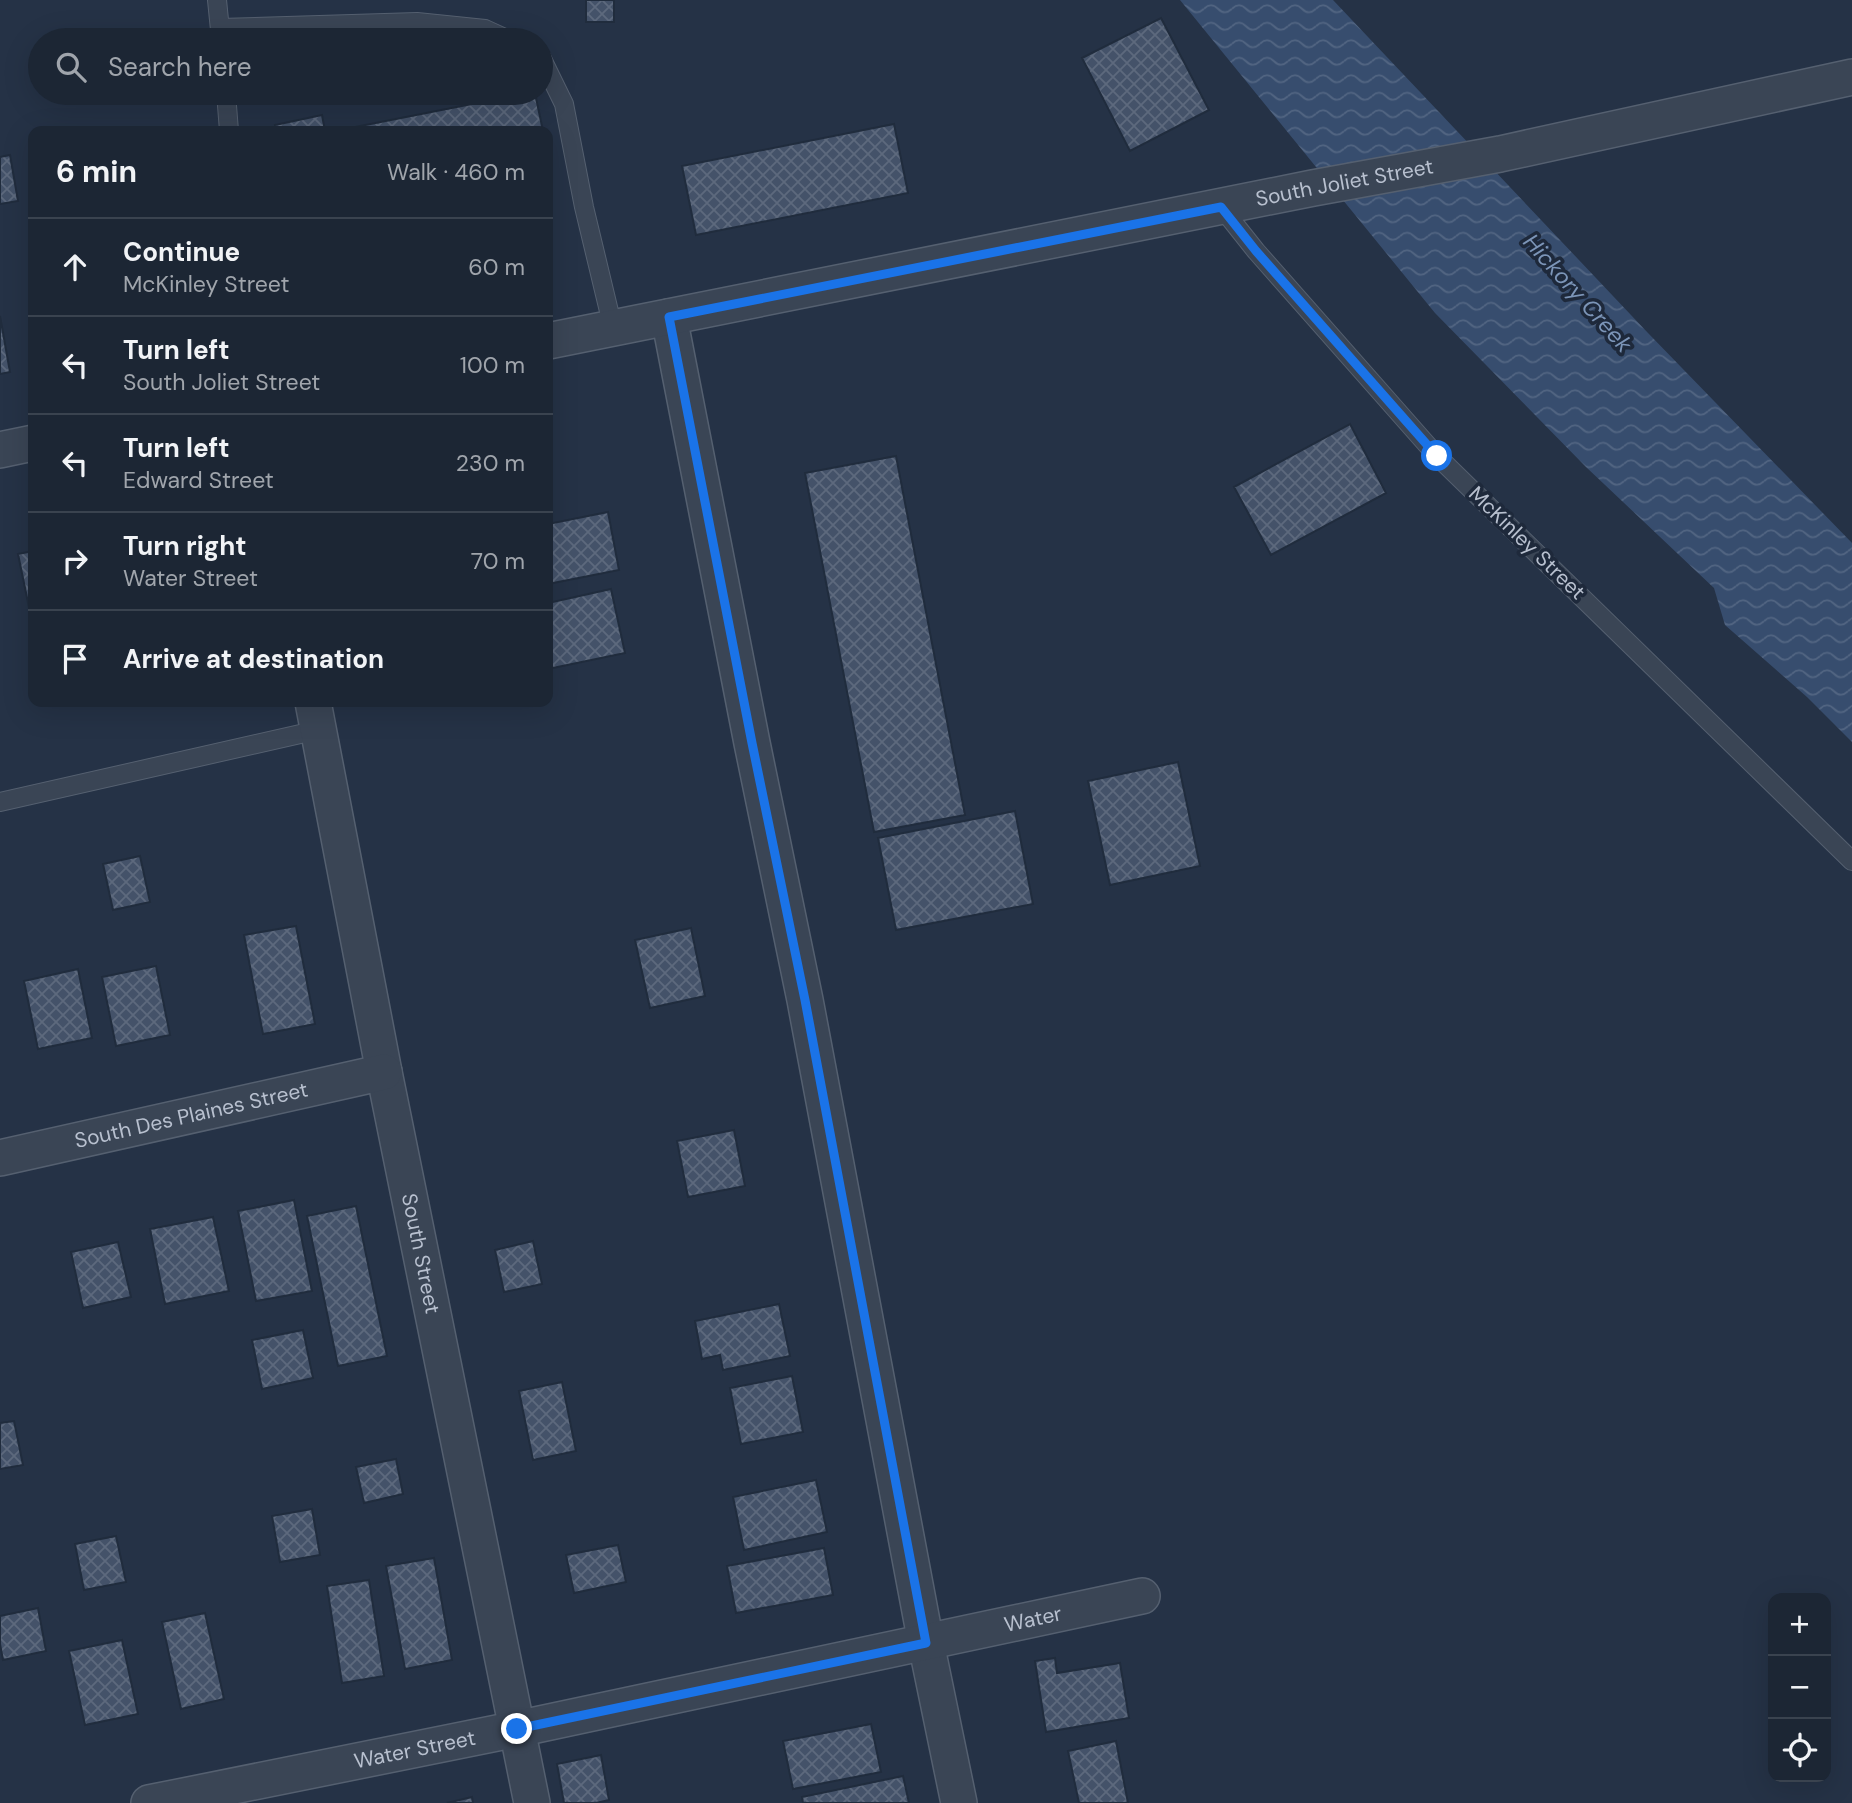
<!DOCTYPE html>
<meta charset="utf-8">
<style>
:root{--surface:#1c2634;--page:#293240;--text:#f1f3f6;--muted:#a0a5ac;--line:#3a434f}
body{margin:0;font-family:"DM Sans",sans-serif;background:var(--page);color:var(--text)}
.controls{position:absolute;right:21px;bottom:21px;display:grid;overflow:hidden;border-radius:14px;box-shadow:0 7px 28px #0002}
.controls button{width:63px;height:63px;display:grid;place-items:center;padding:0;border:0;border-bottom:2px solid var(--line);background:var(--surface);color:var(--text);font:35px sans-serif}
.stop{position:absolute;width:21px;height:21px;margin:-16px;border:5px solid #1a73e8;border-radius:50%;background:#fff}
.stop.end{background:#1a73e8;border-color:#fff;box-shadow:0 2px 7px #0008}
.list{margin:0;padding:0;list-style:none}
h2{display:flex;justify-content:space-between;align-items:center;height:91px;margin:0;padding:0 28px;font-size:30px}
h2 small{font-size:23px;font-weight:400;color:var(--muted)}
.list li{display:grid;grid-template-columns:46px 1fr auto;gap:21px;align-items:center;box-sizing:border-box;height:98px;padding:0 28px;border-top:2px solid var(--line)}
.list b{display:block;font-size:26px;white-space:nowrap}
.list p{margin:0;font-size:23px;white-space:nowrap;color:var(--muted)}
.list em{font-size:23px;font-style:normal;color:var(--muted)}
.icon{flex:none;width:38px;height:38px;fill:none;stroke:currentColor;stroke-width:2;stroke-linecap:round;stroke-linejoin:round}
.map{position:relative;flex:none;width:1852px;height:1803px;overflow:hidden}
.search{position:absolute;background:var(--surface);box-shadow:0 7px 28px #0002;left:28px;top:28px;width:525px;height:77px;display:flex;align-items:center;gap:18px;box-sizing:border-box;padding:0 24px;border-radius:38px;color:var(--muted);font-size:26px}
.panel{position:absolute;background:var(--surface);box-shadow:0 7px 28px #0002;left:28px;top:126px;width:525px;height:581px;border-radius:14px}
.map>svg:first-child{display:block}
.water{fill:url(#water-waves)}
.building{fill:url(#building-cross-hatch);stroke:#202c3d;stroke-width:2}
.lines{fill:none;stroke-linecap:round;stroke-linejoin:round}
.lane-casing{stroke:#556070;stroke-width:20}
.street-casing{stroke:#556070;stroke-width:38}
.lane{stroke:#3a4555;stroke-width:18}
.street{stroke:#3a4555;stroke-width:35}
.route{stroke:#1a73e8;stroke-width:9}
.labels{text-anchor:middle;dominant-baseline:central;stroke-width:7;stroke-linejoin:round;paint-order:stroke}
.street-label{font-size:21px;fill:#b8c0cf;stroke:#1e293b}
.water-label{font-size:23px;font-style:italic;fill:#7c95b8;stroke:#1e293b}
</style>
<div class="map">
<svg width="1852" height="1803" viewBox="0 0 1852 1803">
<defs>
<pattern id="water-waves" width="16" height="10" patternUnits="userSpaceOnUse" patternTransform="scale(1.75)"><rect width="16" height="10" fill="#374d6e"/><path d="M0 5q4-4 8 0t8 0" fill="none" stroke="#526582"/></pattern>
<pattern id="building-cross-hatch" width="8" height="8" patternUnits="userSpaceOnUse" patternTransform="scale(1.75)"><rect width="8" height="8" fill="#445269"/><path d="M0 0l8 8M0 8l8-8" fill="none" stroke="#5d697d"/></pattern>
</defs>
<rect width="100%" height="100%" fill="#253246"/>
<path class="water" d="M 1180,0 L 1333,0 L 1648,333 L 1852,543 L 1852,742 L 1807,697 L 1725,625 L 1714,588 L 1586,467 L 1435,313 Z"/>
<path class="building" d="M 586,0 L 614,0 L 614,22 L 586,22 Z
M 1161,18 L 1209,110 L 1130,151 L 1082,58 Z
M 528,93 L 535,93 L 543,131 L 335,131 Z
M 322,115 L 325,131 L 276,131 L 275,125 Z
M 894,124 L 908,193 L 696,235 L 682,166 Z
M 10,155 L 18,201 L 0,204 L 0,157 Z
M 0,316 L 10,372 L 0,374 Z
M 1350,424 L 1386,493 L 1271,555 L 1234,487 Z
M 896,456 L 965,815 L 874,832 L 805,473 Z
M 608,512 L 619,570 L 548,584 L 548,524 Z
M 33,551 L 33,622 L 32,622 L 18,554 Z
M 611,589 L 625,653 L 548,669 L 548,603 Z
M 1178,762 L 1200,866 L 1110,885 L 1088,781 Z
M 1015,811 L 1033,904 L 896,930 L 878,838 Z
M 140,856 L 150,902 L 113,910 L 103,864 Z
M 296,926 L 315,1024 L 263,1034 L 244,935 Z
M 691,928 L 705,996 L 650,1008 L 635,940 Z
M 156,966 L 170,1035 L 116,1046 L 102,977 Z
M 78,969 L 92,1038 L 38,1049 L 24,981 Z
M 734,1130 L 745,1186 L 688,1197 L 677,1141 Z
M 294,1200 L 312,1291 L 256,1301 L 238,1211 Z
M 356,1206 L 387,1356 L 338,1366 L 307,1216 Z
M 213,1217 L 229,1291 L 165,1304 L 150,1229 Z
M 533,1241 L 542,1284 L 504,1292 L 495,1250 Z
M 118,1242 L 131,1297 L 83,1308 L 71,1252 Z
M 779,1304 L 790,1356 L 723,1370 L 720,1355 L 702,1359 L 695,1321 Z
M 303,1330 L 313,1378 L 262,1389 L 252,1340 Z
M 792,1376 L 803,1432 L 741,1444 L 730,1388 Z
M 562,1382 L 576,1451 L 533,1460 L 519,1391 Z
M 14,1421 L 23,1465 L 0,1469 L 0,1423 Z
M 396,1459 L 403,1494 L 364,1503 L 356,1467 Z
M 816,1480 L 827,1532 L 744,1550 L 733,1497 Z
M 312,1509 L 320,1555 L 280,1562 L 272,1516 Z
M 116,1536 L 126,1582 L 84,1590 L 75,1544 Z
M 618,1545 L 626,1582 L 574,1593 L 566,1555 Z
M 824,1548 L 833,1595 L 736,1613 L 727,1566 Z
M 434,1558 L 452,1660 L 405,1669 L 386,1566 Z
M 369,1580 L 384,1676 L 342,1683 L 327,1586 Z
M 38,1608 L 46,1651 L 3,1660 L 0,1644 L 0,1616 Z
M 205,1613 L 224,1699 L 181,1709 L 162,1622 Z
M 122,1640 L 138,1714 L 85,1725 L 69,1651 Z
M 1055,1658 L 1057,1673 L 1120,1663 L 1129,1718 L 1046,1732 L 1035,1661 Z
M 871,1724 L 881,1772 L 793,1789 L 783,1741 Z
M 1116,1741 L 1128,1803 L 1079,1803 L 1068,1751 Z
M 601,1755 L 609,1800 L 596,1803 L 564,1803 L 557,1764 Z
M 903,1776 L 909,1803 L 803,1803 L 802,1797 Z
M 472,1797 L 473,1803 L 447,1803 Z"/>
<g class="lines">
<g class="lane-casing">
<path id="lane" d="M 217,0 L 221,40
M 220,28 L 417,22 L 485,29 L 509,40
M 541,57 L 564,104 L 584,207 L 613,328
M 226,93 L 229,131
M 1221,207 L 1256,251 L 1437,456 L 1852,861
M 0,802 L 318,730"/>
</g>
<g class="street-casing">
<g id="street">
<path d="M 669,317 L 752,743 L 805,1000 L 926,1643 L 959,1803"/>
<path id="s1" d="M 548,341 L 1313,188 L 1500,154 L 1852,77"/>
<path d="M 0,450 L 33,443"/>
<path id="s2" d="M 313,702 L 384,1072 L 532,1803"/>
<path id="s3" d="M 0,1158 L 384,1072"/>
<path id="s4" d="M 149,1803 L 517,1729 L 1142,1596"/>
</g>
</g>
<use href="#lane" class="lane"/>
<use href="#street" class="street"/>
</g>
<g class="lines">
<path class="route" d="M 517,1729 L 926,1643 L 805,1000 L 752,743 L 669,317 L 1221,207 L 1256,251 L 1437,456"/>
</g>
<g class="labels">
<g class="street-label">
<text stroke="none"><textPath href="#s1" startOffset="812">South Joliet Street</textPath></text>
<text transform="translate(1527 543) rotate(44)">McKinley Street</text>
<text stroke="none"><textPath href="#s3" startOffset="196">South Des Plaines Street</textPath></text>
<text stroke="none"><textPath href="#s2" startOffset="562">South Street</textPath></text>
<text stroke="none"><textPath href="#s4" startOffset="903">Water</textPath></text>
<text stroke="none"><textPath href="#s4" startOffset="271">Water Street</textPath></text>
</g>
<g class="water-label">
<text transform="translate(1578 293) rotate(48)">Hickory Creek</text>
</g>
</g>
</svg>
<div class="controls">
<button>+</button>
<button>−</button>
<button><svg class="icon" aria-label="locate" viewBox="0 0 24 24"><circle cx="12" cy="12" r="6"/><path d="M12 2v4M12 18v4M2 12h4M18 12h4"/></svg></button>
</div>
<div class="stop" style="left:1437px;top:456px"></div>
<div class="stop end" style="left:517px;top:1729px"></div>
<div class="search"><svg class="icon" aria-label="search" viewBox="0 0 24 24"><circle cx="10" cy="10" r="6"/><path d="M15 15l6 6"/></svg>Search here</div>
<section class="panel">
<h2>6 min<small>Walk · 460 m</small></h2>
<ul class="list">
<li><svg class="icon" aria-label="ahead" viewBox="0 0 24 24"><path d="M12 20V5M6 11l6-6 6 6"/></svg><div><b>Continue</b><p>McKinley Street</p></div><em>60 m</em></li>
<li><svg class="icon" aria-label="left" viewBox="0 0 24 24"><path d="M17 20v-9H6M10 6l-5 5 5 5"/></svg><div><b>Turn left</b><p>South Joliet Street</p></div><em>100 m</em></li>
<li><svg class="icon" aria-label="left" viewBox="0 0 24 24"><path d="M17 20v-9H6M10 6l-5 5 5 5"/></svg><div><b>Turn left</b><p>Edward Street</p></div><em>230 m</em></li>
<li><svg class="icon" aria-label="right" viewBox="0 0 24 24"><path d="M7 20v-9h11M14 6l5 5-5 5"/></svg><div><b>Turn right</b><p>Water Street</p></div><em>70 m</em></li>
<li><svg class="icon" aria-label="arrive" viewBox="0 0 24 24"><path d="M6 21V4h12l-3 4 3 4H6"/></svg><div><b>Arrive at destination</b></div></li>
</ul>
</section>
</div>
